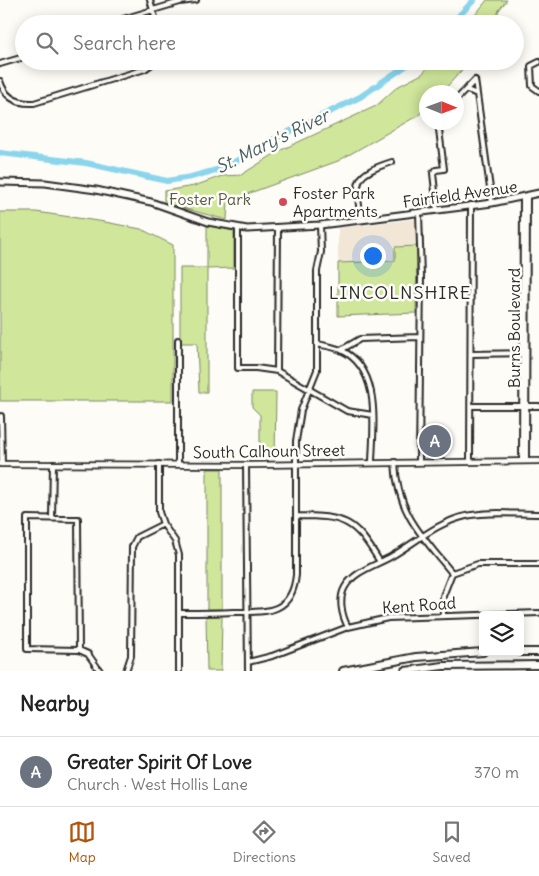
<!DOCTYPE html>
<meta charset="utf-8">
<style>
:root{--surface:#fff;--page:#f6f6f6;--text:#222;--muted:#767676;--line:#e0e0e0;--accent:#b45309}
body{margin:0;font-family:Delius,sans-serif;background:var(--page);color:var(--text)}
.controls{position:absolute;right:15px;bottom:15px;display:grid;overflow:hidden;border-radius:5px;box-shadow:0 2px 12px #0003}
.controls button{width:45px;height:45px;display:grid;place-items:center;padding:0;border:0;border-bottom:1px solid var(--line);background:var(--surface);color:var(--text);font:25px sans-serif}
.compass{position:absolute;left:419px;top:85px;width:45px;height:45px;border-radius:50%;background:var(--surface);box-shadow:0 2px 12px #0003;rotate:91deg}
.you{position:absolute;left:372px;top:255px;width:18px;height:18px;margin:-12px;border:4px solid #fff;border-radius:50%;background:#1a73e8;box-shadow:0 0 0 8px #1a73e833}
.badge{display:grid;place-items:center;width:32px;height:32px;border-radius:50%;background:var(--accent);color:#fff;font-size:16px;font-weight:700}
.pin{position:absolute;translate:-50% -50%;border:2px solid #fff;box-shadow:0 1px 5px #0006}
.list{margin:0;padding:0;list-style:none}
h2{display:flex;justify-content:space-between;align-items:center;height:65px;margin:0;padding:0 20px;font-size:21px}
h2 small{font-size:16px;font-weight:400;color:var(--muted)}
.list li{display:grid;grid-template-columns:32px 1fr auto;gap:15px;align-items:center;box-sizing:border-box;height:70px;padding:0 20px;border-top:1px solid var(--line)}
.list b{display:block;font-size:19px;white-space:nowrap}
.list p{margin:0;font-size:16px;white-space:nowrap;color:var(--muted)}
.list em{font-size:16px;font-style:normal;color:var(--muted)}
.icon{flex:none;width:28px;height:28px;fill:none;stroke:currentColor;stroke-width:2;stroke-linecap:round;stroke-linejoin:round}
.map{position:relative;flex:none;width:539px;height:671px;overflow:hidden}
.search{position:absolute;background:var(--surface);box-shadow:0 2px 12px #0003;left:15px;right:15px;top:15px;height:55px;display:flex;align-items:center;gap:12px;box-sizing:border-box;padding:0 18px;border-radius:28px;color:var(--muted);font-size:19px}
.sheet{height:135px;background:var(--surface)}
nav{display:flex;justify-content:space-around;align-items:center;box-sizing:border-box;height:70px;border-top:1px solid var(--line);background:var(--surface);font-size:14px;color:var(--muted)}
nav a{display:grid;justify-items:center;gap:2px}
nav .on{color:var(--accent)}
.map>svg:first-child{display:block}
.built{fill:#f2e6d7}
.green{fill:#cfe69b;stroke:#7d8863}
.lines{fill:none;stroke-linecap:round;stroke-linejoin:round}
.river{stroke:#8bd5ec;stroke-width:6}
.minor-casing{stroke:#2b2b2b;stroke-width:8}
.tertiary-casing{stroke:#2b2b2b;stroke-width:8}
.secondary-casing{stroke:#2b2b2b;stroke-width:9}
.trunk-casing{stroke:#2b2b2b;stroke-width:10}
.minor{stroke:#fdfcf7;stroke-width:4}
.tertiary{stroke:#fdfcf7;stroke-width:4.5}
.secondary{stroke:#fdfcf7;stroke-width:5}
.trunk{stroke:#fdfcf7;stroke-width:6}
.poi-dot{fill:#d1495b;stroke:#fdfcf7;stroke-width:2}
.labels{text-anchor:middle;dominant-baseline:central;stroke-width:5;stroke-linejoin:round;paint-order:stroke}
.poi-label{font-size:16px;fill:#2b2b2b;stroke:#fdfcf7;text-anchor:start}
.street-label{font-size:16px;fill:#2b2b2b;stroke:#fdfcf7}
.park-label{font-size:16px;fill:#545a47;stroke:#fdfcf7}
.water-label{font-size:18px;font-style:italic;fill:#485e65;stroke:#fdfcf7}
.neighbourhood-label{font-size:18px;letter-spacing:1px;fill:#2b2b2b;stroke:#fdfcf7}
</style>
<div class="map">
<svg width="539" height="671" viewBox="0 0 539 671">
<rect width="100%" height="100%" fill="#fdfcf7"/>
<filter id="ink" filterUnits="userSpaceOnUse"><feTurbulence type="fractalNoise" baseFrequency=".02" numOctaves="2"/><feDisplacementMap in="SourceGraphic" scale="10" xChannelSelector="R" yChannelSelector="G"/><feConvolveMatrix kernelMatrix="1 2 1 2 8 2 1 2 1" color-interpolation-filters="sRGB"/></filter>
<g filter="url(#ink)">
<path class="built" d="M 415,219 L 417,246 L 395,247 L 395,261 L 338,263 L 338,228 Z"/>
<path class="green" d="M 487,0 L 507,0 L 499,10 L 494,24 L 468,24 Z
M 434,61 L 470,61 L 442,92 L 426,92 L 426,109 L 417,116 L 338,161 L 228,201 L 227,220 L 164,203 L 164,191 L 194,186 L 222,176 L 241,175 L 279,151 L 376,106 L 397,87 L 422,74 Z
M 0,212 L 36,212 L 105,222 L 141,229 L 173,245 L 173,401 L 0,401 Z
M 207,225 L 234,231 L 234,268 L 207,269 L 207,392 L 199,392 L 197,343 L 180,343 L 180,268 L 207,268 Z
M 417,246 L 416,313 L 338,316 L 338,263 L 395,261 L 395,247 Z
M 252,392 L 276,392 L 275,458 L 260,458 L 260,415 L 252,407 Z
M 207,469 L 222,469 L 222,609 L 207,609 Z
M 206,616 L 222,616 L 221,671 L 207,671 Z"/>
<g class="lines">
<path class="river" d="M 451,24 L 474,0
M 0,153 L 86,163 L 167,181 L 191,177 L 224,168 L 268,142 L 360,97 L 413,61"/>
<g class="minor-casing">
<path id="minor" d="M 150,0 L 157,24
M 106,24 L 180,2 L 196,0
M 539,62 L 531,66 L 532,86 L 539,91
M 0,64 L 24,57
M 475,80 L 477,94
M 0,81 C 5,98 17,104 34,103 L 145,69 L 156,61
M 467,90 L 477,94 L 492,203
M 456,100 L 475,80
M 437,210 L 433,173 L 436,170 L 444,169 L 438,122
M 419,213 L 421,277 L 419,462
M 361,220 C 356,182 351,175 392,162
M 238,228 L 238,368 L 256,368 L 277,371 L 347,411 L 373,415
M 178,340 L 178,464
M 318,344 C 325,346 334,347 341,350 C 382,369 373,426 372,462
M 341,350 L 360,339 L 419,337
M 471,354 L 524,353
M 277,371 L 278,228
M 471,406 L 539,406
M 1,416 L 2,464
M 470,461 L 471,205
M 522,461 L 523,197
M 526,461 L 527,196
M 395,462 C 397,513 422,536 452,573
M 159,464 L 159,512 L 163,524 L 175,541 L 179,555 L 179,671
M 246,465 L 248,671
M 296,516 C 345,516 354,519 380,562
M 52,518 L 53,464
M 180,613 C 198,613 215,613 233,612 C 265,612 292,615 296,575 L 296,441 L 301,410 L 317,370 L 317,271 L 321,252 L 320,225
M 443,615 L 443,596 L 452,573 L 478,564 L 539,564
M 348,627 C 342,616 338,599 345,587 C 354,571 377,565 392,556 C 416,542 438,522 466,516 C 489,511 516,514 539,514
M 79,650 L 78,519 L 27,518 L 27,649 L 79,650 L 88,654 L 100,671
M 248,662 L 272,656 L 348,627 L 388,618 L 539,613
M 126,671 L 131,656 L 132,547 L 137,537 L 163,524"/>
</g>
<g class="tertiary-casing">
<path id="tertiary" d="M 0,464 L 252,465 L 539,461"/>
</g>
<g class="secondary-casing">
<path id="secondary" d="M 0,182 L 45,183 L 96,190 L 151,202 L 208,222 L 247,229 L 320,225 L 361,220 L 492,203 L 539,193"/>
</g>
<g class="trunk-casing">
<path id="trunk" d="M 520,652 L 539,652
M 343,671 L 416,657 L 483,652
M 405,671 L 443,666 L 539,665"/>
</g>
<use href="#minor" class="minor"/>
<use href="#tertiary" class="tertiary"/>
<use href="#secondary" class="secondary"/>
<use href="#trunk" class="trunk"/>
</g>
</g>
<circle class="poi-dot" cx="283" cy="202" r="5"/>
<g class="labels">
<g class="poi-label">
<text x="293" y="193">Foster Park<tspan x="293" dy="18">Apartments</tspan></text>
</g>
<g class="street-label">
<text transform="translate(460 194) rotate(-8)">Fairfield Avenue</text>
<text transform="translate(514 328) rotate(-90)">Burns Boulevard</text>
<text transform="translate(269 451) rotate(-1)">South Calhoun Street</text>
<text transform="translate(419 605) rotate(-4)">Kent Road</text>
</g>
<g class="park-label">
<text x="210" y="199">Foster Park</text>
</g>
<g class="water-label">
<text transform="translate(272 141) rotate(-26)">St. Mary's River</text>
</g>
<g class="neighbourhood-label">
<text x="400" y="292">LINCOLNSHIRE</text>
</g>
</g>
</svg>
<div class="controls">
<button><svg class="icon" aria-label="layers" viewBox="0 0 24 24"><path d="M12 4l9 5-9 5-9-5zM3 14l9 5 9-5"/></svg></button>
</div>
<svg class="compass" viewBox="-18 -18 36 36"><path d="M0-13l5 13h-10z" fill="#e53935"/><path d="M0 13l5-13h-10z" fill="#767676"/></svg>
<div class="you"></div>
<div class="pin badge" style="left:435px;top:441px;background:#6b7280">A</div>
<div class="search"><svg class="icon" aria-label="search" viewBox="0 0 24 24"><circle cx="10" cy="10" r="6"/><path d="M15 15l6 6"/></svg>Search here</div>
</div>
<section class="sheet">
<h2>Nearby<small></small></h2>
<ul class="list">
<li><span class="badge" style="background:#6b7280">A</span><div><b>Greater Spirit Of Love</b><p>Church · West Hollis Lane</p></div><em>370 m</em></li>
</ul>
</section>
<nav>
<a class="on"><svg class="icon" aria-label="map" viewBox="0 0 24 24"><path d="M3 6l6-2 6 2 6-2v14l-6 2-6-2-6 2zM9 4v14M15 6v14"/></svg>Map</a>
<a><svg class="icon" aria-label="directions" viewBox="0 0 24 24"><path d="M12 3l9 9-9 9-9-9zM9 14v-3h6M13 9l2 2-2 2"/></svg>Directions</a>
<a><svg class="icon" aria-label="saved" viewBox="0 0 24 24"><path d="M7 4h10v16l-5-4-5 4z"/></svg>Saved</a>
</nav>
